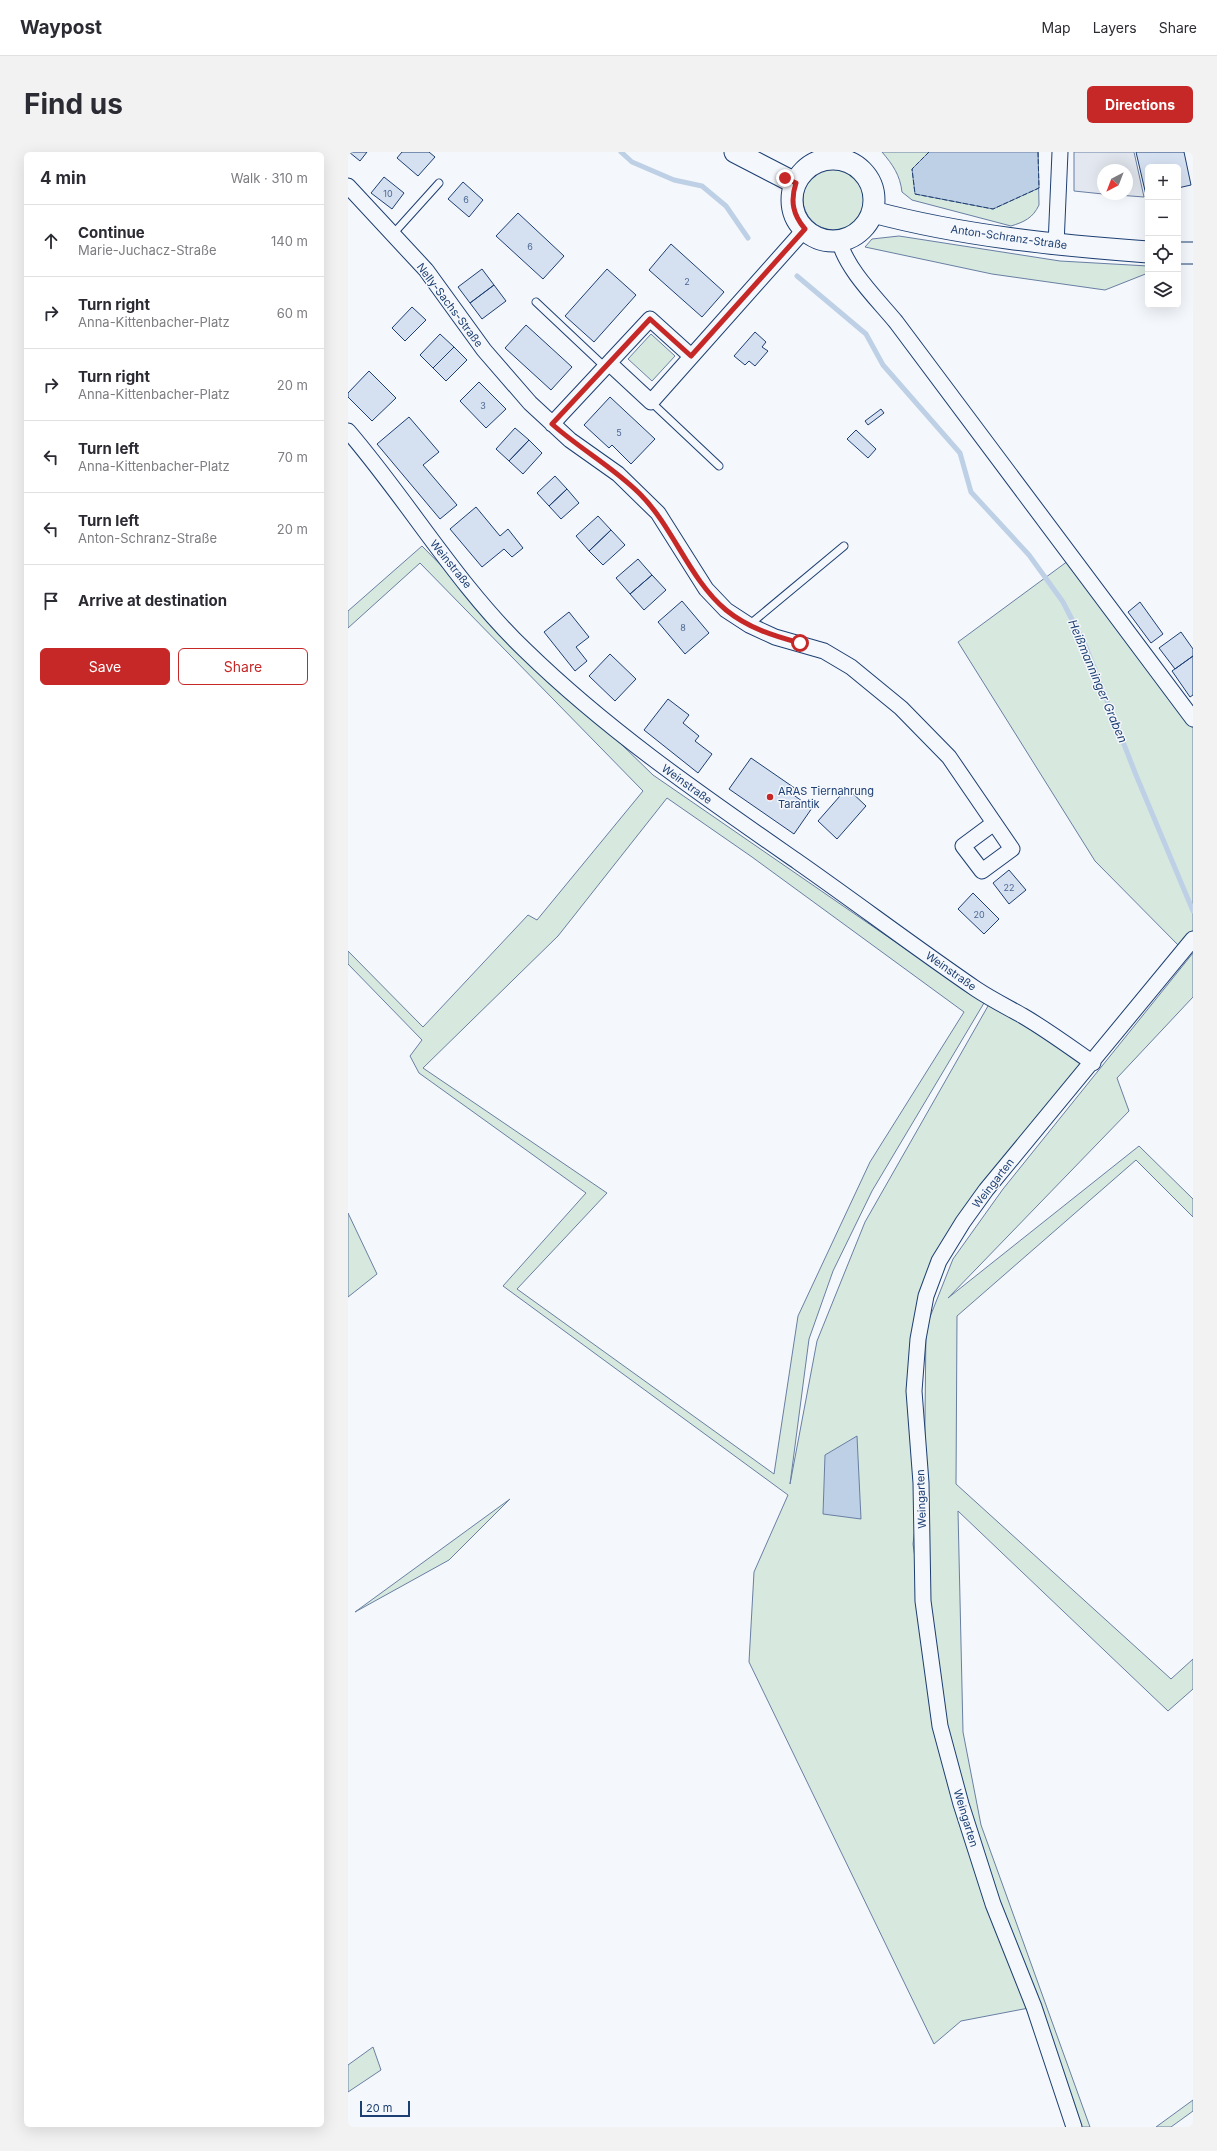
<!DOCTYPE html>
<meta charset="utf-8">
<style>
:root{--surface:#fff;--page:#f2f2f3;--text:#2b2b33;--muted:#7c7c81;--line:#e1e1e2;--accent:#c62828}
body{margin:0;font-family:Inter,sans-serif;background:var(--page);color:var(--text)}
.controls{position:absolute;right:12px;top:12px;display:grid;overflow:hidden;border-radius:6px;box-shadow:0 4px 16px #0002}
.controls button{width:36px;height:36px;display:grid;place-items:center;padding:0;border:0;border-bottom:1px solid var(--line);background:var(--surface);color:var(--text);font:20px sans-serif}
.compass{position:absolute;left:749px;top:12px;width:36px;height:36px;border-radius:50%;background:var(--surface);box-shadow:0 4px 16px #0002;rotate:222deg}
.scale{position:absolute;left:12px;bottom:10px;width:50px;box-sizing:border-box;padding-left:4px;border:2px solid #1d3f73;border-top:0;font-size:11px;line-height:14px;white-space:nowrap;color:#1d3f73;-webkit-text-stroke:3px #f4f7fb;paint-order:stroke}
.stop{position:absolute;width:12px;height:12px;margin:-9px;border:3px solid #c62828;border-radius:50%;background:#fff}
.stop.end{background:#c62828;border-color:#fff;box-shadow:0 1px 4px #0008}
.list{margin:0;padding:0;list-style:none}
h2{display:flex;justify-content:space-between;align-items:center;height:52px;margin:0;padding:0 16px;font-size:17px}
h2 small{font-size:13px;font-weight:400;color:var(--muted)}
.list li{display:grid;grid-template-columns:26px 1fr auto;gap:12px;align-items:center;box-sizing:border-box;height:72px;padding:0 16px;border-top:1px solid var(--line)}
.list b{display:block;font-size:15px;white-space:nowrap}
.list p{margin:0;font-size:13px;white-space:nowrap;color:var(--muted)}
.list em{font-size:13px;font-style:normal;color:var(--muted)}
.actions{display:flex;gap:8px;padding:12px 16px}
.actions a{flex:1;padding:9px 0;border:1px solid var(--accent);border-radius:6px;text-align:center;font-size:14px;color:var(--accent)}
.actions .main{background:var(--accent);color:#fff}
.icon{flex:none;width:22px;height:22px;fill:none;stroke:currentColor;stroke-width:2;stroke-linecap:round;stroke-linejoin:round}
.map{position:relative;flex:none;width:845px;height:1975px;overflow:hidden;border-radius:6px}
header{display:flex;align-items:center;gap:24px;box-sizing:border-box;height:56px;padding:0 20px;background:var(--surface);border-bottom:1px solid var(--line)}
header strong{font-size:19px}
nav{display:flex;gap:22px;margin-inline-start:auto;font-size:14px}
.intro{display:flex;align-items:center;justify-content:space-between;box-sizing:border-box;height:96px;padding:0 24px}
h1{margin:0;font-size:28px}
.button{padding:10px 18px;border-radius:6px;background:var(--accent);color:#fff;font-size:14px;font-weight:700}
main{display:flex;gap:24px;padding:0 24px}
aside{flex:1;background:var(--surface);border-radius:6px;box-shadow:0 4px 16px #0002}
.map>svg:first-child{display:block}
.green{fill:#d7e8df;stroke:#687fa3;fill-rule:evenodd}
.parking{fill:#e3e8f0;stroke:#687fa3}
.water{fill:#bed0e5;stroke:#687fa3}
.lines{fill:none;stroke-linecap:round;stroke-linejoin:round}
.stream{stroke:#bed0e5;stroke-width:5}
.building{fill:#d5e0f0;stroke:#1d3f73}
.lane-casing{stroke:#1d3f73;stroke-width:9}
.street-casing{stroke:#1d3f73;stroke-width:17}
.secondary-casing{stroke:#1d3f73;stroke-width:23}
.lane{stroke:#f4f7fb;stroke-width:7}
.street{stroke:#f4f7fb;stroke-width:15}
.secondary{stroke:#f4f7fb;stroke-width:21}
.fence{stroke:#1d3f73;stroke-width:1;stroke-dasharray:5 2;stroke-linecap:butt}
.route{stroke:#c62828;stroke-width:5}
.poi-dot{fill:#c62828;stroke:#f4f7fb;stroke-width:1.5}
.labels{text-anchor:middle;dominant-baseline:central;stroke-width:3;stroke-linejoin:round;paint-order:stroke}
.number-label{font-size:9px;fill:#4b6792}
.street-label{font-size:11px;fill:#1d3f73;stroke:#f4f7fb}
.poi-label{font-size:11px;fill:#1d3f73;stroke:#f4f7fb;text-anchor:start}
.water-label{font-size:12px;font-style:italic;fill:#1d3f73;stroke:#f4f7fb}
</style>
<header>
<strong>Waypost</strong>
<nav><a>Map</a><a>Layers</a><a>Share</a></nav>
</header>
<div class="intro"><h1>Find us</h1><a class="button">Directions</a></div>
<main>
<aside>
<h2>4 min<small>Walk · 310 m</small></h2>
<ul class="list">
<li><svg class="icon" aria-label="ahead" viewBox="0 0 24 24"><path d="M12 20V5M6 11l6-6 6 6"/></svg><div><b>Continue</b><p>Marie-Juchacz-Straße</p></div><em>140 m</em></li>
<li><svg class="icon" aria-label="right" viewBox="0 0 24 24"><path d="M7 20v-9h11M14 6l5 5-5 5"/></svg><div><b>Turn right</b><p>Anna-Kittenbacher-Platz</p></div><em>60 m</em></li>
<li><svg class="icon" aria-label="right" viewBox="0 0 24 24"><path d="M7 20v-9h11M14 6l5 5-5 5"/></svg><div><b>Turn right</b><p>Anna-Kittenbacher-Platz</p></div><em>20 m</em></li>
<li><svg class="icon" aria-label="left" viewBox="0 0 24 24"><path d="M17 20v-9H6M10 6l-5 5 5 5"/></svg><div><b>Turn left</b><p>Anna-Kittenbacher-Platz</p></div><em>70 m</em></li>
<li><svg class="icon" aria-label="left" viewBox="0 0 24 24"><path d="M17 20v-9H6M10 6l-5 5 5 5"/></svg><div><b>Turn left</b><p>Anton-Schranz-Straße</p></div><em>20 m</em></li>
<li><svg class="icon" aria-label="arrive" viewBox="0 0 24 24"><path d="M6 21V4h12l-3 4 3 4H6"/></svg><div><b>Arrive at destination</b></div></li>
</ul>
<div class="actions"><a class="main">Save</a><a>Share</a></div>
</aside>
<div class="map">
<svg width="845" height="1975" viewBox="0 0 845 1975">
<rect width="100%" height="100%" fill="#f4f7fb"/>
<path class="green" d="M 534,0 L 690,0 L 691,53 C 685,66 676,70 663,74 L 564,48 L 554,40 C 552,23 545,13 534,0 Z
M455 47a31 31 0 1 1 62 0a31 31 0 1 1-62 0Z
M 551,84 L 712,109 L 800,114 L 800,121 L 757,138 L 644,122 L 517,95 L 524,87 Z
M 303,182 L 327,204 L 304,229 L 280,207 Z
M 74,394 L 175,497 L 305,623 L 636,851 L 524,1039 L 485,1119 L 461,1187 L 442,1332 L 469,1189 L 517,1070 L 644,847 L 745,911 L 591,1109 L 570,1187 L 573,1331 L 565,1392 L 586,1535 L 575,1449 L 578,1175 L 605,1107 L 655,1037 L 845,801 L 845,845 L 769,926 L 781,959 L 600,1146 L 791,994 L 845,1047 L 845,1065 L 788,1008 L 609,1164 L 608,1332 L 823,1527 L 845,1507 L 845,1537 L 820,1559 L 610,1359 L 615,1580 L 633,1673 L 742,1975 L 729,1975 L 686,1855 L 613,1869 L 586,1892 L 401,1510 L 406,1420 L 440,1343 L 155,1134 L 238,1041 L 71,921 L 62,904 L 74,888 L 0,812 L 0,799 L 75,875 L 180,763 L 189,768 L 295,639 L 72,411 L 0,476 L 0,459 ZM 319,646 L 404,705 L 616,860 L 522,1010 L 450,1164 L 426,1322 L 169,1137 L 259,1041 L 75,916 L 210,784 Z
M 724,406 L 845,569 L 845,787 L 835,798 L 747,709 L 610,490 Z
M 0,1061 L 29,1122 L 0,1145 Z
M 162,1347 L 101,1408 L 7,1460 Z
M 25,1895 L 33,1918 L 0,1940 L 0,1913 Z
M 845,1948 L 845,1959 L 823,1975 L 808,1975 Z"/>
<path class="parking" d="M 726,0 L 786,0 L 796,45 L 757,42 L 779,42 L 779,18 L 755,18 L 755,42 L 726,39 Z"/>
<path class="water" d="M 581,0 L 690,0 L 691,36 L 645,57 L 567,42 L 564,17 Z
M 509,1284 L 513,1367 L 475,1362 L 477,1303 Z"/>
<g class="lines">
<path class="stream" d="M 273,0 L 284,10 L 326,28 L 354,34 L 378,54 L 400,86
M 449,124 L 518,182 L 535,213 L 612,301 L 623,340 L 681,403 L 715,450 L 738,495 L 788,623 L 845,759"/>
</g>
<path class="building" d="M 1,0 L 19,0 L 12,9 Z
M 54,0 L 81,0 L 87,5 L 70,24 L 49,6 Z
M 788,0 L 836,0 L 843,33 L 830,36 L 830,15 L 800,15 L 800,43 L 798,43 Z
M 36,25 L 56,41 L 44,57 L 23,41 Z
M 115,30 L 135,48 L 121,65 L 100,47 Z
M 170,61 L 216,104 L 195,127 L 148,84 Z
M 323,92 L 376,140 L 354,165 L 301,118 Z
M 134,117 L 146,133 L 122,151 L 110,135 Z
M 259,117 L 288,143 L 246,190 L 217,164 Z
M 146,133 L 158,149 L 134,167 L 122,151 Z
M 64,155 L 78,168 L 57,189 L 44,176 Z
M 178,173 L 224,215 L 203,238 L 157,196 Z
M 407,180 L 418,190 L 414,195 L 420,199 L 407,214 L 401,209 L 397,213 L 386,204 Z
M 92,182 L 106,195 L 85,216 L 72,203 Z
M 106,195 L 119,208 L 98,229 L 85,216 Z
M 21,219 L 48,246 L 24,269 L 0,245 L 0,241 Z
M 131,230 L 158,257 L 138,276 L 112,249 Z
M 262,245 L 307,287 L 283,312 L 264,293 L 261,296 L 236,273 Z
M 533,257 L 536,261 L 520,273 L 517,269 Z
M 61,265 L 91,300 L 75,313 L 109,353 L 92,367 L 29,292 Z
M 167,276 L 181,288 L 161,309 L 148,297 Z
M 508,278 L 528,297 L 520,306 L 499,287 Z
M 181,288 L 194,301 L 175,322 L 161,309 Z
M 207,324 L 219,337 L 201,354 L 189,341 Z
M 219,337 L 231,351 L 213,367 L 201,354 Z
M 128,355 L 152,384 L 160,377 L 175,396 L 164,405 L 156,397 L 134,415 L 102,377 Z
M 250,364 L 263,378 L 241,399 L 228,384 Z
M 263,378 L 277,393 L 255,413 L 241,399 Z
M 290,407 L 304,423 L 282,442 L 268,426 Z
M 304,423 L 318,438 L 296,458 L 282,442 Z
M 334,449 L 361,481 L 337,502 L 310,470 Z
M 792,450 L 815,482 L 803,491 L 780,460 Z
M 221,460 L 241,485 L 228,495 L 239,509 L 227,519 L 196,480 Z
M 833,480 L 845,497 L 845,504 L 827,517 L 811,496 Z
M 262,502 L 288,527 L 267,549 L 241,524 Z
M 845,504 L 845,543 L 842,545 L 824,519 Z
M 320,547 L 341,563 L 335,571 L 351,584 L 347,589 L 364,602 L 350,621 L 296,578 Z
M 403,606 L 448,637 L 444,642 L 464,656 L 446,682 L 381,637 Z
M 499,636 L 518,654 L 489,687 L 470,669 Z
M 661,718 L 678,738 L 661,752 L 645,731 Z
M 625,741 L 651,767 L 636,782 L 610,757 Z"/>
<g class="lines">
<g class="lane-casing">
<path id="lane" d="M 45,82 L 91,31
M 188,150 L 257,215
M 303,250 L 371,314
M 401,473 L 496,394"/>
</g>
<g class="street-casing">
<path id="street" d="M 0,34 L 78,118 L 136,198 L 182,251 L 222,288 L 270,322 L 310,361 L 358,437 L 378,458 L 401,473 L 427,485 L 476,499 L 503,515 L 553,556 L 601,605 L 664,697 L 634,719 L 615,694 L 646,671
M 491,88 C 498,117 529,147 548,170 L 845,567
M 708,93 L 712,0
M 261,211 L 303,250 L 457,77
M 204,272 L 302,167 L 343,204
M 0,279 C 61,350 109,433 177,498 C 260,579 355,644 450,710 C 510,752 568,796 628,837 C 643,847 659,855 675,864 C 699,878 722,895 745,911
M 726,1975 L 686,1855 L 645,1752 L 613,1652 L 592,1574 L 575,1449 L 573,1331 L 566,1239 L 570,1187 L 578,1144 L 591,1109 L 615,1070 L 638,1038 L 845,787"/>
</g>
<g class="secondary-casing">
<path id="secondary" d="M 387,0 L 447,31
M444 48a41 41 0 1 1 82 0a41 41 0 1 1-82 0Z
M 525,60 C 615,84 707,93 800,100
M 830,101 L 845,101"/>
</g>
<use href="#lane" class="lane"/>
<use href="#street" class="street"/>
<use href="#secondary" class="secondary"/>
<path class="fence" d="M 581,0 L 564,17 L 567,42 L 645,57 L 691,36 L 690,0"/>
</g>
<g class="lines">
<path class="route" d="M 437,26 L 448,31 C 442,49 445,63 457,77 L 343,204 L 302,167 L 204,272 C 232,297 265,315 292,342 C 326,376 341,427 378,458 C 400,476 426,484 452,491"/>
</g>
<circle class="poi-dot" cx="422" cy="645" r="4"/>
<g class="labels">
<g class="number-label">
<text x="40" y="41">10</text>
<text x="118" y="47">6</text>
<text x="182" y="94">6</text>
<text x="339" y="129">2</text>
<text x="135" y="253">3</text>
<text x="271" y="280">5</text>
<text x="335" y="475">8</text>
<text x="661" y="735">22</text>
<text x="631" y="762">20</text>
</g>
<g class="street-label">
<text transform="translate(661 85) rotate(8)">Anton-Schranz-Straße</text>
<text transform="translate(102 153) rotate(53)">Nelly-Sachs-Straße</text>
<text transform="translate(103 412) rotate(51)">Weinstraße</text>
<text transform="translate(339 632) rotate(36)">Weinstraße</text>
<text transform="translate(603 819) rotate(35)">Weinstraße</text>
<text transform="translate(645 1031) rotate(-52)">Weingarten</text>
<text transform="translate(573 1347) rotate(-92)">Weingarten</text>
<text transform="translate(618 1666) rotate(73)">Weingarten</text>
</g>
<g class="poi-label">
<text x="430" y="639">ARAS Tiernahrung<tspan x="430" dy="13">Tarantik</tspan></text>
</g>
<g class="water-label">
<text transform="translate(750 529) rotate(67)">Heißmanninger Graben</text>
</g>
</g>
</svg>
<div class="controls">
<button>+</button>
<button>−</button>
<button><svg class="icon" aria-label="locate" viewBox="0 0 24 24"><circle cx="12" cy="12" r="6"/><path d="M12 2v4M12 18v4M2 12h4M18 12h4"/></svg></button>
<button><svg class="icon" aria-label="layers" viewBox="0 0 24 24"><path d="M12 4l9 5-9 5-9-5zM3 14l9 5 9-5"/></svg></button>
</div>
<svg class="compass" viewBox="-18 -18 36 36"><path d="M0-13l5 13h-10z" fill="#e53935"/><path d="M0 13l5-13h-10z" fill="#7c7c81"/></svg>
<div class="scale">20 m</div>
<div class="stop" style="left:452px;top:491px"></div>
<div class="stop end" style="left:437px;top:26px"></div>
</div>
</main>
